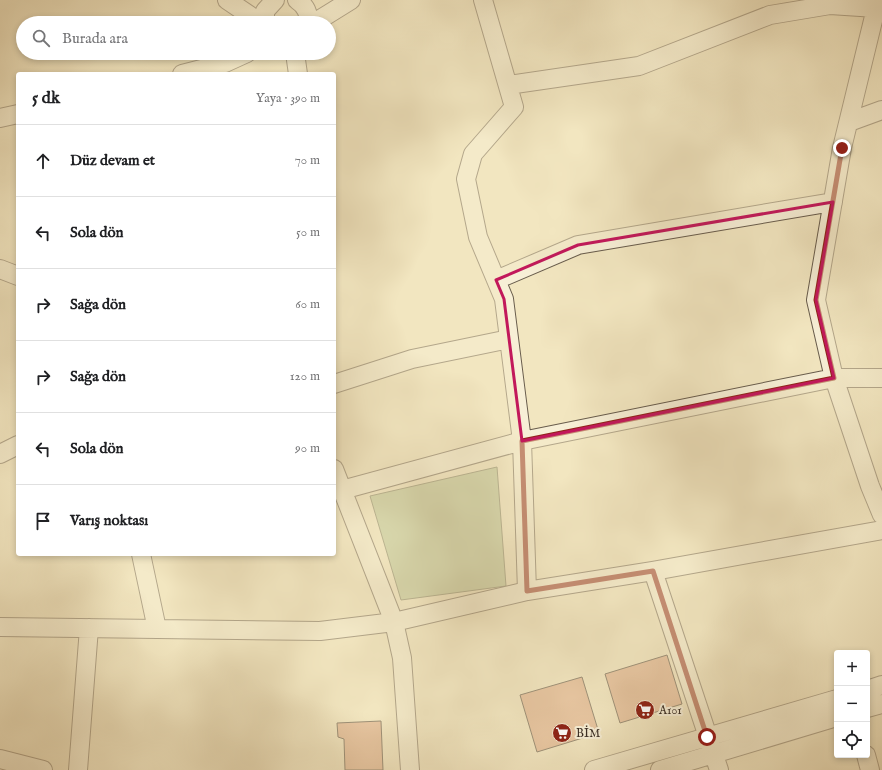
<!DOCTYPE html>
<html lang="tr">
<meta charset="utf-8">
<style>
:root{--surface:#fff;--page:#f6f6f6;--text:#202124;--muted:#757577;--line:#e0e0e0}
body{margin:0;font-family:"IM FELL English",serif;background:var(--page);color:var(--text)}
.controls{position:absolute;right:12px;bottom:12px;display:grid;overflow:hidden;border-radius:4px;box-shadow:0 2px 6px #0003}
.controls button{width:36px;height:36px;display:grid;place-items:center;padding:0;border:0;border-bottom:1px solid var(--line);background:var(--surface);color:var(--text);font:20px sans-serif}
.stop{position:absolute;width:12px;height:12px;margin:-9px;border:3px solid #8f2418;border-radius:50%;background:#fff}
.stop.end{background:#8f2418;border-color:#fff;box-shadow:0 1px 4px #0008}
.list{margin:0;padding:0;list-style:none}
h2{display:flex;justify-content:space-between;align-items:center;height:52px;margin:0;padding:0 16px;font-size:17px}
h2 small{font-size:13px;font-weight:400;color:var(--muted)}
.list li{display:grid;grid-template-columns:26px 1fr auto;gap:12px;align-items:center;box-sizing:border-box;height:72px;padding:0 16px;border-top:1px solid var(--line)}
.list b{display:block;font-size:15px;white-space:nowrap}
.list em{font-size:13px;font-style:normal;color:var(--muted)}
.icon{flex:none;width:22px;height:22px;fill:none;stroke:currentColor;stroke-width:2;stroke-linecap:round;stroke-linejoin:round}
.map{position:relative;flex:none;width:882px;height:770px;overflow:hidden}
.search{position:absolute;background:var(--surface);box-shadow:0 2px 6px #0003;left:16px;top:16px;width:320px;height:44px;display:flex;align-items:center;gap:10px;box-sizing:border-box;padding:0 14px;border-radius:22px;color:var(--muted);font-size:15px}
.panel{position:absolute;background:var(--surface);box-shadow:0 2px 6px #0003;left:16px;top:72px;width:320px;height:484px;border-radius:4px}
.map>svg:first-child{display:block}
.green{fill:#b8c694;stroke:#797a5c}
.building{fill:#dba27e;stroke:#3a2e25}
.lines{fill:none;stroke-linecap:round;stroke-linejoin:round}
.minor-casing{stroke:#685c4c;stroke-width:20}
.minor{stroke:#f7efd6;stroke-width:18}
.route{stroke:#8f2418;stroke-width:5}
.marked{fill:none;stroke:#c2185b;stroke-width:3;stroke-linejoin:round}
.labels{text-anchor:middle;dominant-baseline:central;stroke-width:4;stroke-linejoin:round;paint-order:stroke}
.poi-label{font-size:12px;fill:#3a2e25;stroke:#f7efd6;text-anchor:start}
</style>
<div class="map">
<svg width="882" height="770" viewBox="0 0 882 770">
<rect width="100%" height="100%" fill="#f2e6c0"/>
<filter id="stains"><feTurbulence type="fractalNoise" baseFrequency=".005" numOctaves="4"/><feColorMatrix values="0 0 0 0 .2 0 0 0 0 .09 0 0 0 0 .02 0 0 0 .5 -.17"/></filter>
<radialGradient id="worn" r=".72"><stop offset=".6" stop-color="#630" stop-opacity="0"/><stop offset="1" stop-color="#630" stop-opacity=".3"/></radialGradient>
<path class="green" d="M 497,467 L 506,586 L 401,600 L 370,496 Z"/>
<path class="building" d="M 667,655 L 682,704 L 620,723 L 605,674 Z
M 582,677 L 599,733 L 537,752 L 520,695 Z
M 381,721 L 383,770 L 345,770 L 344,739 L 338,737 L 337,723 Z"/>
<g class="lines">
<g class="minor-casing">
<path id="minor" d="M 227,0 L 261,23
M 297,0 C 305,5 310,14 308,23
M 483,0 L 514,107 L 473,154 L 466,179 L 478,237 L 504,299 L 522,441 L 527,591
M 878,0 L 842,148 L 816,300 L 834,378 L 870,486 L 882,515
M 265,23 L 265,11 L 275,0
M 314,23 L 351,0
M 295,53 L 298,74
M 182,74 L 225,63 L 247,53
M 508,85 L 639,66 L 770,15 L 830,5 L 876,8
M 0,118 L 18,114
M 849,122 L 882,110
M 0,269 L 18,276
M 496,280 L 578,245 L 833,202
M 334,384 L 412,359 L 509,339
M 0,454 L 18,445
M 334,469 L 394,622 L 402,658 L 410,770
M 342,490 L 522,441 L 834,378 L 882,378
M 141,554 L 157,629
M 653,571 L 719,770
M 0,627 L 320,631 L 394,622 L 527,591 L 653,571 L 882,530
M 867,690 L 882,685
M 867,708 L 882,704
M 866,755 L 870,770
M 0,759 L 43,770
M 78,770 L 89,628
M 594,770 L 837,699
M 660,770 L 837,717"/>
</g>
<use href="#minor" class="minor"/>
</g>
<g class="lines">
<path class="route" d="M 707,737 L 653,571 L 527,591 L 522,441 L 834,378 L 816,300 L 842,148"/>
</g>
<path d="M0 0H882V770H0ZM 833,202 L 816,300 L 834,378 L 522,441 L 504,299 L 496,280 L 578,245 Z" fill="#f2e6c0" fill-opacity=".55" fill-rule="evenodd"/>
<path class="marked" d="M 833,202 L 816,300 L 834,378 L 522,441 L 504,299 L 496,280 L 578,245 Z"/>
<defs>
<g id="supermarket-disc" transform="scale(1)"><circle r="9.5" fill="#8f2418" stroke="#f7efd6"/><path d="M-6-5.5h2.5l.6 2H6L4.5 2H-2.5L-4.4-4H-6ZM-1.5 3.2a1.3 1.3 0 1 0 .1 0ZM3 3.2a1.3 1.3 0 1 0 .1 0Z" fill="#fff"/></g>
</defs>
<g fill-rule="evenodd">
<use href="#supermarket-disc" x="645" y="710"/>
<use href="#supermarket-disc" x="562" y="733"/>
</g>
<g class="labels">
<g class="poi-label">
<text x="659" y="710">A101</text>
<text x="576" y="733">BİM</text>
</g>
</g>
<rect width="100%" height="100%" filter="url(#stains)"/>
<rect width="100%" height="100%" fill="url(#worn)"/>
</svg>
<div class="controls">
<button>+</button>
<button>−</button>
<button><svg class="icon" aria-label="locate" viewBox="0 0 24 24"><circle cx="12" cy="12" r="6"/><path d="M12 2v4M12 18v4M2 12h4M18 12h4"/></svg></button>
</div>
<div class="stop" style="left:707px;top:737px"></div>
<div class="stop end" style="left:842px;top:148px"></div>
<div class="search"><svg class="icon" aria-label="search" viewBox="0 0 24 24"><circle cx="10" cy="10" r="6"/><path d="M15 15l6 6"/></svg>Burada ara</div>
<section class="panel">
<h2>5 dk<small>Yaya · 390 m</small></h2>
<ul class="list">
<li><svg class="icon" aria-label="ahead" viewBox="0 0 24 24"><path d="M12 20V5M6 11l6-6 6 6"/></svg><div><b>Düz devam et</b></div><em>70 m</em></li>
<li><svg class="icon" aria-label="left" viewBox="0 0 24 24"><path d="M17 20v-9H6M10 6l-5 5 5 5"/></svg><div><b>Sola dön</b></div><em>50 m</em></li>
<li><svg class="icon" aria-label="right" viewBox="0 0 24 24"><path d="M7 20v-9h11M14 6l5 5-5 5"/></svg><div><b>Sağa dön</b></div><em>60 m</em></li>
<li><svg class="icon" aria-label="right" viewBox="0 0 24 24"><path d="M7 20v-9h11M14 6l5 5-5 5"/></svg><div><b>Sağa dön</b></div><em>120 m</em></li>
<li><svg class="icon" aria-label="left" viewBox="0 0 24 24"><path d="M17 20v-9H6M10 6l-5 5 5 5"/></svg><div><b>Sola dön</b></div><em>90 m</em></li>
<li><svg class="icon" aria-label="arrive" viewBox="0 0 24 24"><path d="M6 21V4h12l-3 4 3 4H6"/></svg><div><b>Varış noktası</b></div></li>
</ul>
</section>
</div>
